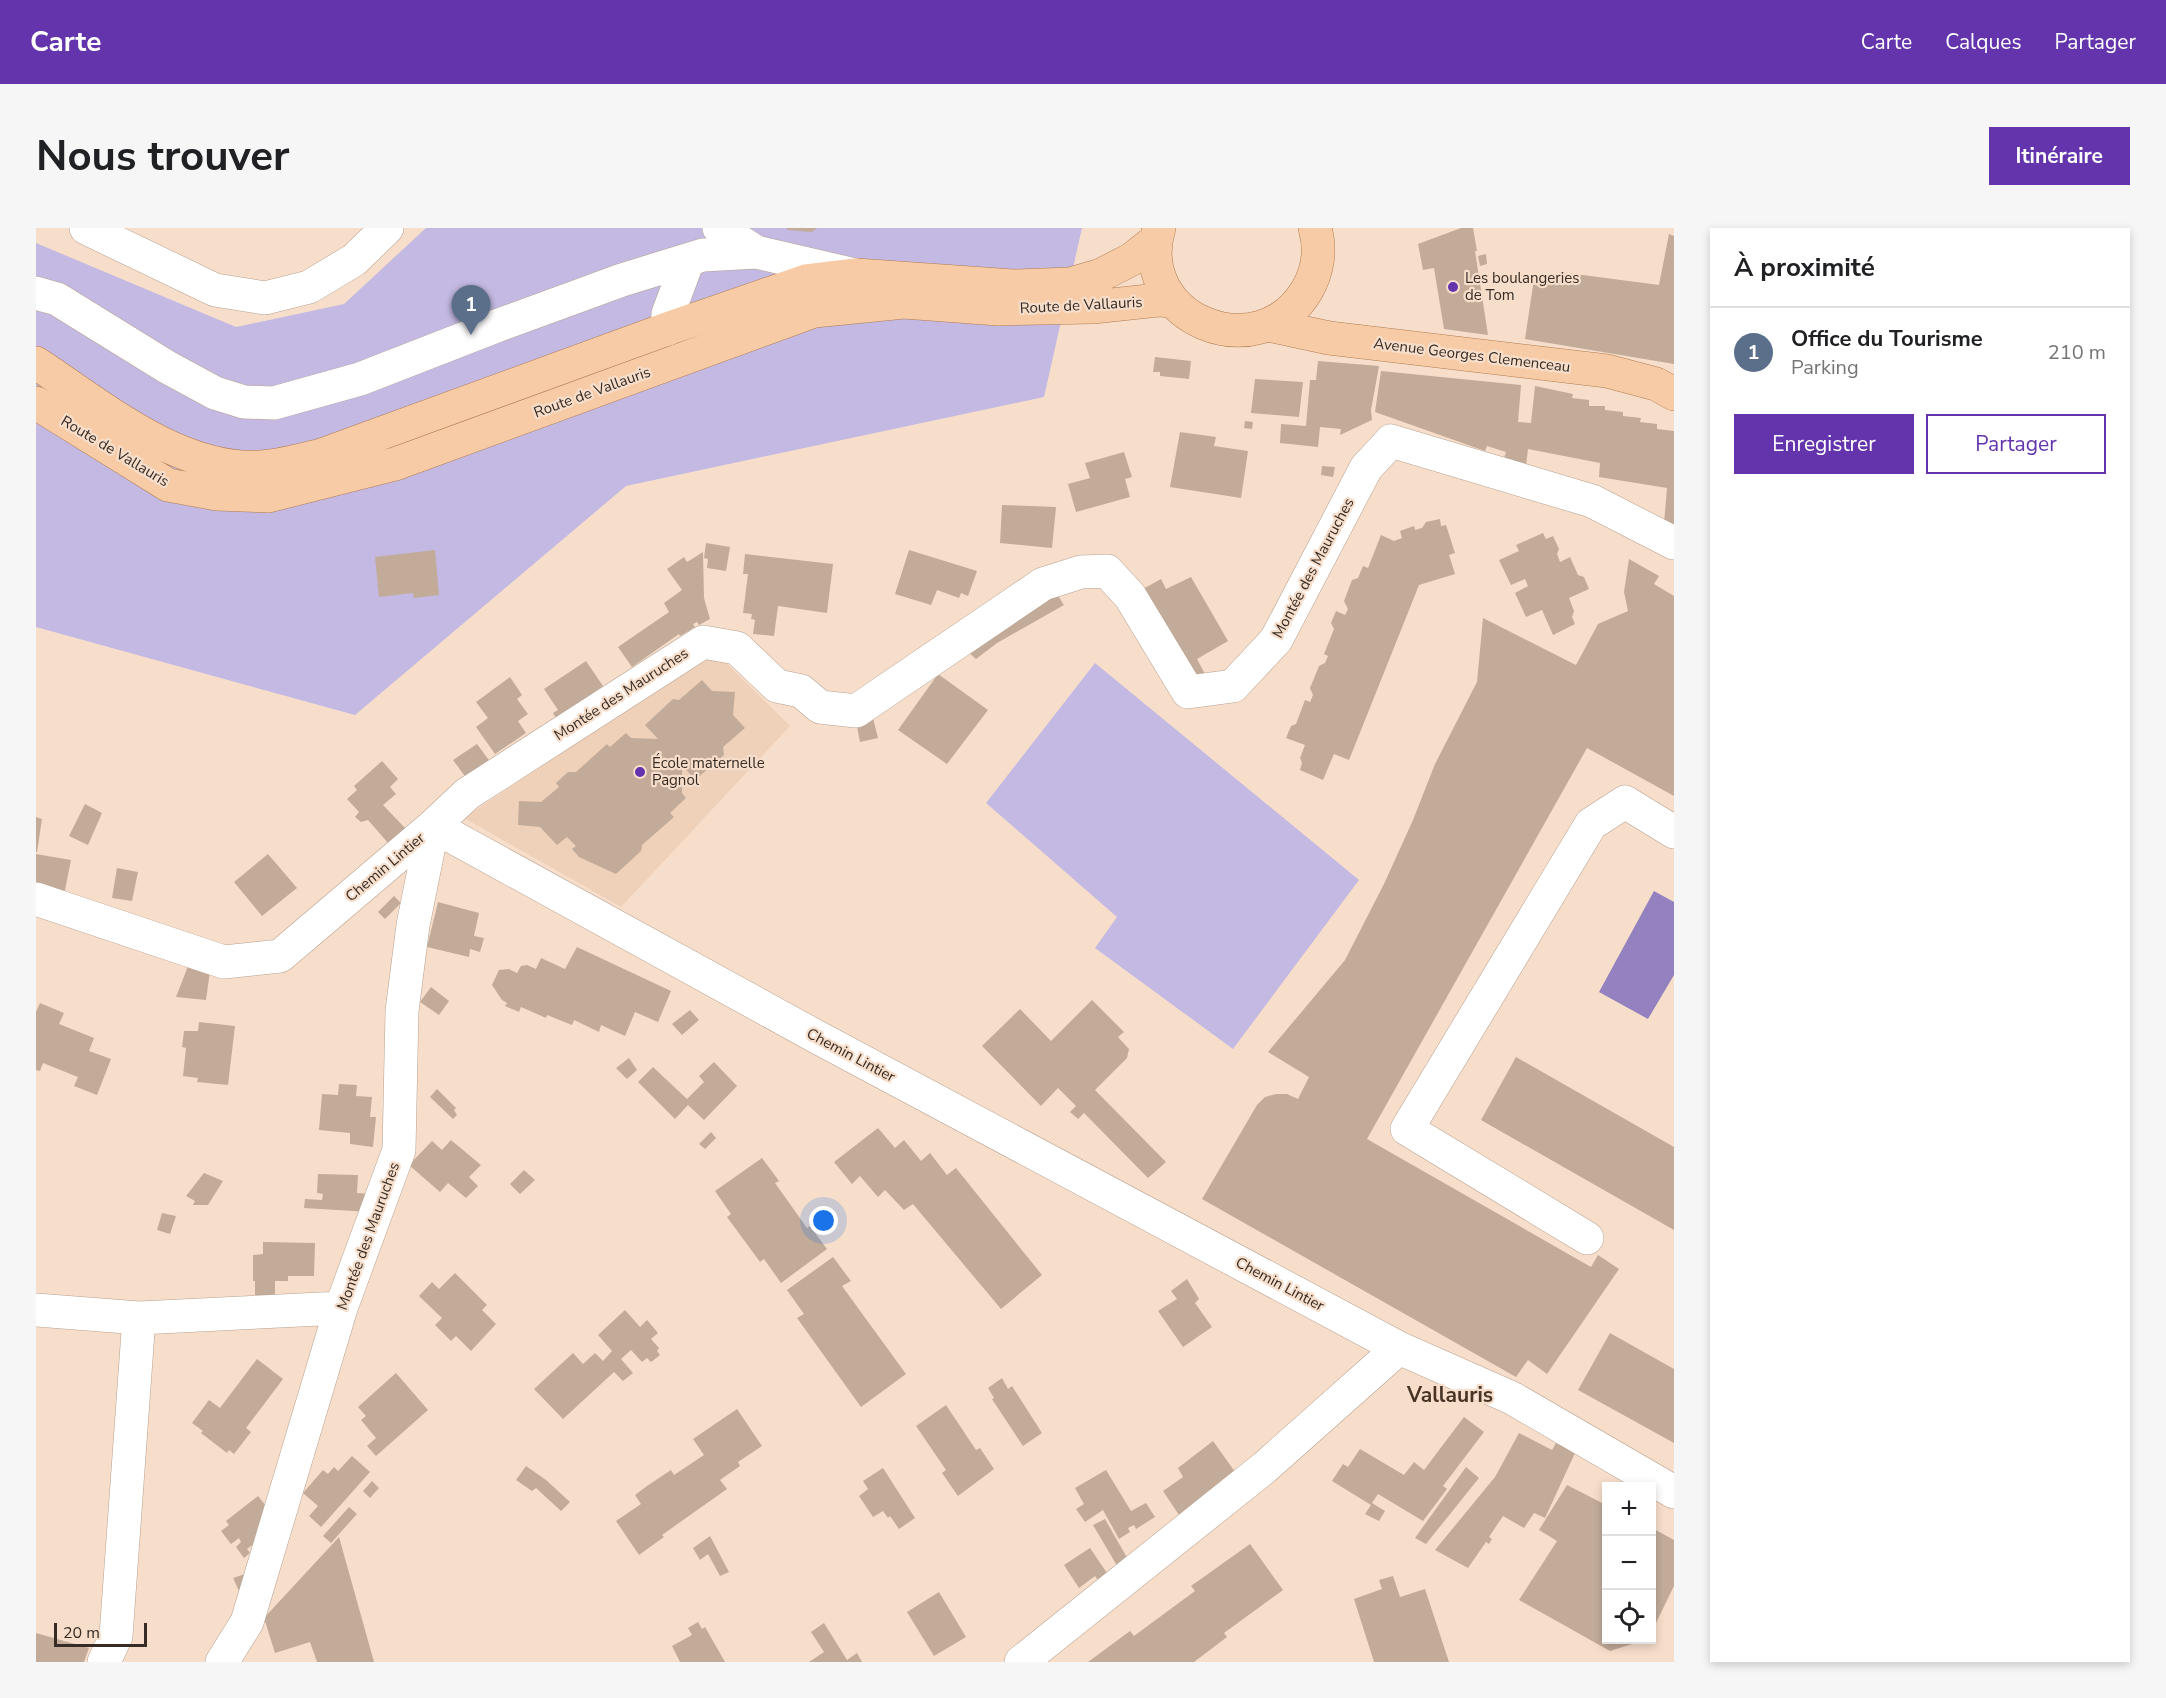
<!DOCTYPE html>
<html lang="fr">
<meta charset="utf-8">
<style>
:root{--surface:#fff;--page:#f6f6f6;--text:#202124;--muted:#757577;--line:#e0e0e0;--accent:#6334ac}
body{margin:0;font-family:"Nunito Sans",sans-serif;background:var(--page);color:var(--text)}
.controls{position:absolute;right:18px;bottom:18px;display:grid;overflow:hidden;border-radius:0px;box-shadow:0 3px 9px #0003}
.controls button{width:54px;height:54px;display:grid;place-items:center;padding:0;border:0;border-bottom:2px solid var(--line);background:var(--surface);color:var(--text);font:30px sans-serif}
.scale{position:absolute;left:18px;bottom:15px;width:93px;box-sizing:border-box;padding-left:6px;border:3px solid #362c25;border-top:0;font-size:16px;line-height:21px;white-space:nowrap;color:#362c25;-webkit-text-stroke:4px #f7decb;paint-order:stroke}
.you{position:absolute;left:788px;top:993px;width:21px;height:21px;margin:-15px;border:4px solid #fff;border-radius:50%;background:#1a73e8;box-shadow:0 0 0 9px #1a73e833}
.badge{display:grid;place-items:center;width:39px;height:39px;border-radius:50%;background:var(--accent);color:#fff;font-size:20px;font-weight:700}
.pin{position:absolute;translate:-50% -50px;filter:drop-shadow(0 2px 3px #0008)}
.pin::after{content:'';position:absolute;top:32px;width:21px;height:18px;background:inherit;clip-path:polygon(0 0,100% 0,50% 100%)}
.list{margin:0;padding:0;list-style:none}
h2{display:flex;justify-content:space-between;align-items:center;height:78px;margin:0;padding:0 24px;font-size:26px}
h2 small{font-size:20px;font-weight:400;color:var(--muted)}
.list li{display:grid;grid-template-columns:39px 1fr auto;gap:18px;align-items:center;box-sizing:border-box;height:90px;padding:0 24px;border-top:2px solid var(--line)}
.list b{display:block;font-size:22px;white-space:nowrap}
.list p{margin:0;font-size:20px;white-space:nowrap;color:var(--muted)}
.list em{font-size:20px;font-style:normal;color:var(--muted)}
.actions{display:flex;gap:12px;padding:18px 24px}
.actions a{flex:1;padding:14px 0;border:2px solid var(--accent);border-radius:0px;text-align:center;font-size:21px;color:var(--accent)}
.actions .main{background:var(--accent);color:#fff}
.icon{flex:none;width:33px;height:33px;fill:none;stroke:currentColor;stroke-width:2;stroke-linecap:round;stroke-linejoin:round}
.map{position:relative;flex:none;width:1638px;height:1434px;overflow:hidden;border-radius:0px}
header{display:flex;align-items:center;gap:36px;box-sizing:border-box;height:84px;padding:0 30px;background:var(--accent);color:#fff}
header strong{font-size:28px}
nav{display:flex;gap:33px;margin-inline-start:auto;font-size:21px}
.intro{display:flex;align-items:center;justify-content:space-between;box-sizing:border-box;height:144px;padding:0 36px}
h1{margin:0;font-size:42px}
.button{padding:15px 27px;border-radius:0px;background:var(--accent);color:#fff;font-size:21px;font-weight:700}
main{display:flex;gap:36px;padding:0 36px}
aside{flex:1;background:var(--surface);border-radius:0px;box-shadow:0 3px 9px #0003}
.map>svg:first-child{display:block}
.built{fill:#efd0b8}
.green{fill:#c3b9e2}
.water{fill:#9382bf}
.building{fill:#c2ab99}
.lines{fill:none;stroke-linecap:round;stroke-linejoin:round}
.minor-casing{stroke:#b8a18f;stroke-width:34}
.major-casing{stroke:#b07d52;stroke-width:34}
.minor{stroke:#fff;stroke-width:33}
.major{stroke:#f7cba6;stroke-width:33}
.poi-dot{fill:#6334ac;stroke:#f7decb;stroke-width:2}
.labels{text-anchor:middle;dominant-baseline:central;stroke-width:4.5;stroke-linejoin:round;paint-order:stroke}
.poi-label{font-size:15px;fill:#362c25;stroke:#f7decb;text-anchor:start}
.street-label{font-size:15px;fill:#362c25;stroke:#f7decb}
.district-label{font-size:21px;font-weight:bold;fill:#473425;stroke:#f7decb}
</style>
<header>
<strong>Carte</strong>
<nav><a>Carte</a><a>Calques</a><a>Partager</a></nav>
</header>
<div class="intro"><h1>Nous trouver</h1><a class="button">Itinéraire</a></div>
<main>
<div class="map">
<svg width="1638" height="1434" viewBox="0 0 1638 1434">
<rect width="100%" height="100%" fill="#f7decb"/>
<path class="built" d="M 678,423 L 754,498 L 585,679 L 428,590 Z"/>
<path class="green" d="M 390,0 L 1046,0 L 1008,169 L 590,258 L 319,487 L 0,399 L 0,15 L 200,99 L 308,76 Z
M 1059,435 L 1323,652 L 1197,821 L 1059,720 L 1081,689 L 950,575 Z"/>
<path class="water" d="M 1618,663 L 1638,674 L 1638,747 L 1612,791 L 1563,764 Z"/>
<path class="building" d="M 751,0 L 781,0 L 776,4 L 751,2 Z
M 1425,0 L 1437,0 L 1441,23 L 1439,23 L 1452,107 L 1408,101 L 1398,40 L 1387,42 L 1382,16 Z
M 1633,6 L 1638,8 L 1638,136 L 1489,111 L 1498,51 L 1522,56 L 1524,44 L 1623,57 Z
M 1450,26 L 1451,36 L 1444,38 L 1442,28 Z
M 1119,129 L 1155,133 L 1153,151 L 1124,148 L 1124,144 L 1117,144 Z
M 1282,133 L 1343,138 L 1335,182 L 1336,192 L 1304,207 L 1305,201 L 1284,199 L 1282,219 L 1244,215 L 1245,196 L 1270,198 L 1274,152 L 1280,152 Z
M 1345,143 L 1485,157 L 1482,194 L 1495,195 L 1499,158 L 1537,166 L 1536,170 L 1553,172 L 1553,178 L 1569,178 L 1569,182 L 1587,184 L 1587,188 L 1605,190 L 1604,194 L 1621,196 L 1621,201 L 1638,203 L 1638,301 L 1628,295 L 1631,260 L 1563,249 L 1564,235 L 1492,221 L 1490,238 L 1468,230 L 1470,224 L 1451,218 L 1449,223 L 1339,184 Z
M 1219,151 L 1267,154 L 1263,189 L 1215,185 Z
M 1209,193 L 1217,194 L 1216,201 L 1208,200 Z
M 1144,204 L 1180,209 L 1178,218 L 1212,223 L 1205,270 L 1134,259 Z
M 1088,224 L 1096,249 L 1089,251 L 1094,269 L 1040,284 L 1032,256 L 1054,250 L 1049,235 Z
M 1286,238 L 1299,239 L 1297,249 L 1285,247 Z
M 966,277 L 1020,279 L 1016,320 L 964,315 Z
M 1404,291 L 1405,298 L 1410,297 L 1419,325 L 1413,327 L 1419,346 L 1383,357 L 1313,532 L 1298,526 L 1287,552 L 1264,542 L 1266,535 L 1264,530 L 1269,517 L 1250,510 L 1255,498 L 1260,496 L 1269,472 L 1274,474 L 1277,467 L 1274,460 L 1283,438 L 1289,435 L 1292,428 L 1288,426 L 1298,401 L 1295,395 L 1300,383 L 1309,387 L 1312,381 L 1308,373 L 1316,352 L 1322,350 L 1327,338 L 1332,340 L 1345,307 L 1358,313 L 1366,310 L 1364,303 L 1378,298 L 1379,302 L 1386,300 L 1390,294 Z
M 1507,305 L 1510,311 L 1517,308 L 1523,321 L 1521,326 L 1524,334 L 1534,329 L 1542,347 L 1548,349 L 1553,361 L 1533,370 L 1538,383 L 1536,389 L 1539,396 L 1517,407 L 1506,382 L 1490,389 L 1479,365 L 1492,358 L 1489,351 L 1475,357 L 1463,332 L 1483,323 L 1480,317 Z
M 670,315 L 694,319 L 690,343 L 671,340 L 672,331 L 668,330 Z
M 399,322 L 403,367 L 378,370 L 377,365 L 343,369 L 339,329 Z
M 873,322 L 941,343 L 932,368 L 925,365 L 923,370 L 901,362 L 895,377 L 859,366 Z
M 667,324 L 668,370 L 674,391 L 663,397 L 661,394 L 657,396 L 659,399 L 644,408 L 643,406 L 596,439 L 582,419 L 633,384 L 628,375 L 646,362 L 631,341 L 648,329 L 651,334 Z
M 709,326 L 797,336 L 791,385 L 742,378 L 738,408 L 717,406 L 719,392 L 715,391 L 716,386 L 707,385 L 712,346 L 707,346 Z
M 1593,331 L 1623,348 L 1618,356 L 1638,368 L 1638,568 L 1551,520 L 1331,911 L 1555,1039 L 1562,1027 L 1583,1041 L 1511,1146 L 1492,1132 L 1480,1149 L 1166,971 L 1221,877 L 1229,869 L 1240,866 L 1251,866 L 1262,871 L 1273,849 L 1232,824 L 1309,732 L 1348,656 L 1377,592 L 1399,536 L 1441,454 L 1447,390 L 1540,437 L 1562,396 L 1592,383 L 1588,364 Z
M 1155,349 L 1192,413 L 1161,431 L 1170,448 L 1163,450 L 1105,362 L 1125,351 L 1130,361 Z
M 1021,366 L 1028,377 L 961,415 L 940,431 L 930,422 Z
M 550,433 L 567,458 L 520,490 L 517,485 L 522,482 L 508,461 Z
M 902,446 L 952,482 L 911,536 L 862,502 Z
M 474,449 L 486,467 L 481,471 L 492,486 L 482,493 L 490,505 L 459,526 L 440,499 L 452,490 L 440,474 Z
M 666,452 L 676,463 L 699,464 L 697,487 L 709,500 L 687,519 L 688,527 L 659,552 L 646,537 L 646,565 L 650,570 L 634,585 L 638,589 L 606,617 L 605,623 L 580,646 L 543,629 L 536,621 L 540,618 L 531,609 L 521,617 L 504,599 L 482,597 L 483,573 L 505,574 L 523,559 L 520,555 L 532,544 L 540,544 L 571,516 L 574,519 L 590,505 L 595,510 L 622,511 L 609,497 L 637,471 L 643,472 Z
M 837,490 L 842,510 L 824,514 L 820,493 Z
M 441,516 L 455,535 L 431,551 L 417,532 Z
M 346,533 L 362,551 L 354,559 L 360,566 L 347,577 L 369,600 L 352,615 L 332,592 L 325,594 L 319,589 L 323,584 L 311,571 L 321,562 L 318,558 Z
M 49,576 L 66,585 L 52,617 L 33,608 Z
M 0,589 L 6,591 L 1,624 L 0,624 Z
M 0,626 L 35,632 L 28,667 L 0,660 Z
M 232,626 L 261,660 L 226,688 L 198,654 Z
M 81,640 L 102,644 L 96,673 L 76,670 Z
M 358,668 L 365,675 L 349,691 L 342,684 Z
M 402,674 L 443,685 L 438,708 L 448,710 L 444,724 L 434,721 L 433,729 L 391,719 Z
M 541,719 L 635,763 L 622,794 L 599,784 L 589,808 L 565,797 L 563,804 L 538,792 L 536,797 L 511,787 L 510,790 L 485,779 L 483,784 L 469,778 L 471,775 L 466,772 L 456,757 L 463,742 L 473,741 L 481,745 L 485,738 L 491,737 L 500,741 L 505,730 L 529,741 Z
M 152,738 L 174,743 L 170,772 L 140,769 Z
M 395,759 L 413,773 L 403,787 L 384,774 Z
M 1056,772 L 1088,804 L 1082,809 L 1093,821 L 1091,830 L 1059,862 L 1130,934 L 1112,950 L 1048,885 L 1042,891 L 1034,884 L 1040,878 L 1022,860 L 1005,878 L 946,818 L 984,781 L 1015,813 Z
M 4,775 L 28,785 L 23,796 L 58,810 L 53,823 L 75,831 L 61,867 L 38,858 L 42,849 L 7,835 L 4,843 L 0,842 L 0,784 Z
M 654,782 L 663,792 L 646,807 L 636,796 Z
M 163,794 L 199,798 L 192,857 L 161,854 L 162,850 L 147,848 L 150,820 L 146,819 L 148,803 L 162,803 Z
M 1480,829 L 1638,919 L 1638,1002 L 1445,892 Z
M 593,830 L 601,842 L 591,851 L 580,840 Z
M 678,834 L 701,858 L 668,892 L 652,877 L 639,891 L 602,854 L 617,839 L 651,871 L 668,854 L 663,848 Z
M 303,856 L 321,857 L 320,868 L 336,869 L 334,889 L 340,889 L 337,919 L 314,916 L 314,905 L 283,902 L 286,866 L 302,867 Z
M 401,861 L 420,880 L 418,882 L 421,887 L 417,891 L 394,869 Z
M 842,900 L 859,920 L 868,912 L 885,933 L 894,925 L 911,947 L 920,940 L 1006,1047 L 965,1081 L 877,976 L 868,982 L 849,962 L 842,969 L 824,948 L 816,956 L 798,934 Z
M 675,904 L 680,910 L 669,921 L 663,916 Z
M 415,912 L 445,937 L 433,949 L 442,958 L 430,970 L 412,955 L 404,964 L 373,937 L 396,913 L 406,922 Z
M 726,930 L 743,953 L 739,955 L 771,1000 L 774,998 L 791,1021 L 745,1055 L 728,1031 L 724,1034 L 691,989 L 695,986 L 679,963 Z
M 488,942 L 499,952 L 484,966 L 474,956 Z
M 168,945 L 187,953 L 172,977 L 157,977 L 159,973 L 150,968 Z
M 282,946 L 322,947 L 321,965 L 335,966 L 334,984 L 268,980 L 269,971 L 286,972 L 287,966 L 281,965 Z
M 126,985 L 140,988 L 134,1006 L 121,1002 Z
M 227,1014 L 279,1015 L 278,1048 L 252,1048 L 252,1053 L 239,1053 L 239,1067 L 219,1067 L 219,1053 L 217,1053 L 217,1027 L 227,1026 Z
M 797,1029 L 815,1053 L 806,1058 L 870,1146 L 825,1179 L 761,1090 L 768,1086 L 751,1062 Z
M 419,1045 L 451,1077 L 446,1082 L 460,1096 L 435,1123 L 420,1108 L 415,1113 L 399,1097 L 406,1090 L 383,1068 L 396,1054 L 403,1061 Z
M 1151,1051 L 1163,1071 L 1159,1075 L 1176,1099 L 1147,1119 L 1122,1083 L 1141,1071 L 1135,1063 Z
M 589,1082 L 604,1099 L 611,1092 L 622,1105 L 615,1111 L 623,1120 L 621,1123 L 624,1127 L 615,1134 L 611,1130 L 606,1134 L 595,1122 L 585,1131 L 597,1145 L 587,1153 L 578,1144 L 527,1191 L 498,1161 L 537,1125 L 547,1136 L 559,1125 L 567,1133 L 576,1123 L 562,1107 Z
M 1574,1105 L 1638,1141 L 1638,1215 L 1542,1162 Z
M 221,1131 L 247,1151 L 210,1200 L 215,1204 L 198,1226 L 193,1222 L 191,1225 L 165,1205 L 167,1203 L 156,1195 L 173,1172 L 184,1180 Z
M 360,1145 L 392,1182 L 340,1228 L 331,1218 L 340,1210 L 325,1192 L 330,1188 L 322,1179 Z
M 966,1150 L 972,1161 L 976,1158 L 1006,1205 L 987,1218 L 956,1171 L 958,1170 L 952,1160 Z
M 910,1177 L 940,1222 L 944,1220 L 958,1241 L 922,1268 L 906,1245 L 910,1242 L 880,1198 Z
M 701,1181 L 726,1218 L 702,1234 L 704,1238 L 684,1252 L 691,1261 L 626,1307 L 628,1309 L 603,1327 L 580,1293 L 605,1276 L 599,1267 L 611,1258 L 635,1242 L 638,1247 L 668,1227 L 657,1211 Z
M 1428,1189 L 1448,1204 L 1407,1258 L 1411,1261 L 1387,1293 L 1342,1266 L 1336,1275 L 1349,1283 L 1343,1293 L 1329,1286 L 1335,1277 L 1296,1253 L 1307,1236 L 1312,1239 L 1324,1221 L 1368,1247 L 1378,1234 L 1388,1242 Z
M 1483,1205 L 1516,1222 L 1520,1215 L 1539,1225 L 1509,1290 L 1498,1285 L 1488,1300 L 1467,1288 L 1453,1309 L 1456,1311 L 1453,1316 L 1450,1314 L 1432,1340 L 1399,1322 L 1459,1249 Z
M 1177,1213 L 1202,1248 L 1147,1293 L 1127,1263 L 1147,1249 L 1142,1240 Z
M 316,1228 L 334,1244 L 285,1299 L 273,1288 L 282,1278 L 267,1265 L 287,1242 L 292,1246 L 298,1239 L 302,1243 Z
M 490,1238 L 510,1252 L 534,1274 L 525,1283 L 500,1260 L 496,1263 L 480,1252 Z
M 1430,1239 L 1443,1250 L 1390,1316 L 1379,1310 Z
M 847,1240 L 879,1290 L 863,1301 L 854,1288 L 852,1290 L 847,1283 L 837,1289 L 823,1268 L 832,1261 L 827,1253 Z
M 1070,1242 L 1095,1283 L 1110,1275 L 1119,1289 L 1100,1301 L 1098,1297 L 1092,1300 L 1094,1304 L 1083,1311 L 1067,1282 L 1049,1294 L 1040,1281 L 1048,1276 L 1039,1260 Z
M 336,1253 L 343,1260 L 334,1270 L 327,1263 Z
M 1531,1257 L 1570,1277 L 1570,1412 L 1609,1412 L 1574,1423 L 1483,1372 L 1521,1313 L 1503,1302 Z
M 222,1268 L 238,1288 L 232,1305 L 211,1321 L 214,1325 L 208,1330 L 200,1319 L 205,1314 L 203,1310 L 195,1316 L 185,1303 L 193,1297 L 190,1293 Z
M 313,1279 L 321,1286 L 295,1315 L 287,1308 Z
M 1069,1291 L 1093,1333 L 1083,1341 L 1057,1297 Z
M 1616,1300 L 1638,1312 L 1638,1358 L 1616,1403 Z
M 674,1308 L 693,1344 L 684,1348 L 672,1326 L 664,1332 L 657,1320 Z
M 303,1309 L 338,1434 L 281,1434 L 274,1414 L 239,1425 L 228,1390 Z
M 1214,1316 L 1247,1362 L 1188,1405 L 1191,1409 L 1158,1434 L 1052,1434 L 1094,1403 L 1098,1408 L 1159,1363 L 1155,1358 Z
M 1054,1320 L 1073,1348 L 1064,1355 L 1059,1348 L 1043,1360 L 1028,1337 Z
M 212,1345 L 205,1367 L 197,1350 Z
M 1357,1348 L 1364,1369 L 1389,1361 L 1413,1434 L 1338,1434 L 1318,1371 L 1346,1361 L 1343,1352 Z
M 903,1364 L 930,1409 L 898,1428 L 871,1384 Z
M 662,1394 L 666,1401 L 669,1399 L 689,1434 L 644,1434 L 636,1418 L 656,1407 L 652,1400 Z
M 788,1395 L 811,1432 L 821,1425 L 826,1434 L 773,1434 L 788,1424 L 775,1404 Z
M 0,1405 L 53,1420 L 48,1434 L 0,1434 Z"/>
<g class="lines">
<g class="minor-casing">
<path id="minor" d="M 50,0 L 179,62 L 229,70 L 273,59 L 318,32 L 351,0
M 683,0 L 720,24
M 0,65 L 21,71 L 131,139 L 179,165 L 208,174 L 238,175 L 324,151 L 455,100 L 586,52 L 667,27 L 720,24 L 819,47
M 631,101 L 632,86 L 652,32
M 397,598 L 781,809 L 1363,1120 L 1476,1170 L 1638,1264
M 0,671 L 188,734 L 244,728 L 397,598 L 431,566 L 667,414 L 701,420 L 741,458 L 765,463 L 784,479 L 820,483 L 1007,356 L 1045,344 L 1071,343 L 1094,368 L 1152,464 L 1197,458 L 1240,412 L 1330,240 L 1355,213 L 1556,273 L 1638,315
M 1551,1010 L 1371,901 L 1555,596 L 1589,574 L 1638,604
M 0,1082 L 103,1090 L 305,1080
M 68,1434 L 80,1408 L 103,1090
M 186,1434 L 211,1394 L 305,1080 L 363,922 L 366,783 L 377,697 L 397,598
M 985,1434 L 1228,1240 L 1363,1120"/>
</g>
<g class="major-casing">
<path id="major" d="M 1123,0 C 1096,91 1223,143 1271,62 C 1282,43 1285,21 1279,0
M 1232,97 L 1293,110 L 1571,143 L 1620,156 L 1638,166
M 0,135 C 64,177 143,244 224,239 C 243,238 264,232 283,228 L 631,101 L 770,53 L 820,47 L 977,58 L 1034,56 L 1065,47 L 1096,31 L 1120,12
M 0,175 L 132,257 L 181,266 L 232,268 L 359,236 L 778,83 L 868,74 L 962,81 L 1057,79 L 1122,72 L 1137,73"/>
</g>
<use href="#minor" class="minor"/>
<use href="#major" class="major"/>
</g>
<g class="poi-dot">
<circle cx="1417" cy="59" r="6"/>
<circle cx="604" cy="544" r="6"/>
</g>
<g class="labels">
<g class="poi-label">
<text x="1429" y="50">Les boulangeries<tspan x="1429" dy="17">de Tom</tspan></text>
<text x="616" y="535">École maternelle<tspan x="616" dy="17">Pagnol</tspan></text>
</g>
<g class="street-label">
<text transform="translate(1045 77) rotate(-3)">Route de Vallauris</text>
<text transform="translate(1436 127) rotate(7)">Avenue Georges Clemenceau</text>
<text transform="translate(556 164) rotate(-20)">Route de Vallauris</text>
<text transform="translate(79 223) rotate(31)">Route de Vallauris</text>
<text transform="translate(1277 340) rotate(-62)">Montée des Mauruches</text>
<text transform="translate(585 466) rotate(-33)">Montée des Mauruches</text>
<text transform="translate(349 639) rotate(-40)">Chemin Lintier</text>
<text transform="translate(815 827) rotate(28)">Chemin Lintier</text>
<text transform="translate(332 1008) rotate(-70)">Montée des Mauruches</text>
<text transform="translate(1244 1056) rotate(28)">Chemin Lintier</text>
</g>
<g class="district-label">
<text x="1414" y="1167">Vallauris</text>
</g>
</g>
</svg>
<div class="controls">
<button>+</button>
<button>−</button>
<button><svg class="icon" aria-label="locate" viewBox="0 0 24 24"><circle cx="12" cy="12" r="6"/><path d="M12 2v4M12 18v4M2 12h4M18 12h4"/></svg></button>
</div>
<div class="scale">20 m</div>
<div class="you"></div>
<div class="pin badge" style="left:435px;top:107px;background:#5c6f8a">1</div>
</div>
<aside>
<h2>À proximité<small></small></h2>
<ul class="list">
<li><span class="badge" style="background:#5c6f8a">1</span><div><b>Office du Tourisme</b><p>Parking</p></div><em>210 m</em></li>
</ul>
<div class="actions"><a class="main">Enregistrer</a><a>Partager</a></div>
</aside>
</main>
